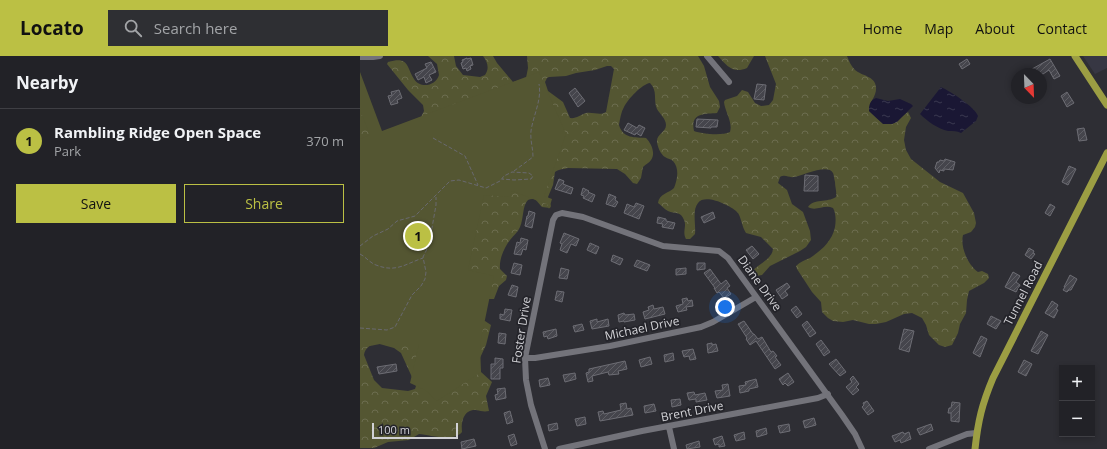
<!DOCTYPE html>
<meta charset="utf-8">
<style>
:root{--surface:#222227;--page:#2e2f33;--text:#f1f3f6;--muted:#a2a4a7;--line:#3f3f44;--accent:#bbc044}
body{margin:0;font-family:"Open Sans",sans-serif;background:var(--page);color:var(--text)}
.controls{position:absolute;right:12px;bottom:12px;display:grid;overflow:hidden;border-radius:0px;box-shadow:0 2px 6px #0003}
.controls button{width:36px;height:36px;display:grid;place-items:center;padding:0;border:0;border-bottom:1px solid var(--line);background:var(--surface);color:var(--text);font:20px sans-serif}
.compass{position:absolute;left:651px;top:12px;width:36px;height:36px;border-radius:50%;background:var(--surface);box-shadow:0 2px 6px #0003;rotate:157deg}
.scale{position:absolute;left:12px;bottom:10px;width:86px;box-sizing:border-box;padding-left:4px;border:2px solid #d1d1d5;border-top:0;font-size:11px;line-height:14px;white-space:nowrap;color:#d1d1d5;-webkit-text-stroke:3px #24242a;paint-order:stroke}
.you{position:absolute;left:365px;top:251px;width:14px;height:14px;margin:-10px;border:3px solid #fff;border-radius:50%;background:#1a73e8;box-shadow:0 0 0 6px #1a73e833}
.badge{display:grid;place-items:center;width:26px;height:26px;border-radius:50%;background:var(--accent);color:#111;font-size:13px;font-weight:700}
.pin{position:absolute;translate:-50% -50%;border:2px solid #fff;box-shadow:0 1px 4px #0006}
.list{margin:0;padding:0;list-style:none}
h2{display:flex;justify-content:space-between;align-items:center;height:52px;margin:0;padding:0 16px;font-size:17px}
h2 small{font-size:13px;font-weight:400;color:var(--muted)}
.list li{display:grid;grid-template-columns:26px 1fr auto;gap:12px;align-items:center;box-sizing:border-box;height:64px;padding:0 16px;border-top:1px solid var(--line)}
.list b{display:block;font-size:15px;white-space:nowrap}
.list p{margin:0;font-size:13px;white-space:nowrap;color:var(--muted)}
.list em{font-size:13px;font-style:normal;color:var(--muted)}
.actions{display:flex;gap:8px;padding:12px 16px}
.actions a{flex:1;padding:9px 0;border:1px solid var(--accent);border-radius:0px;text-align:center;font-size:14px;color:var(--accent)}
.actions .main{background:var(--accent);color:#111}
.icon{flex:none;width:22px;height:22px;fill:none;stroke:currentColor;stroke-width:2;stroke-linecap:round;stroke-linejoin:round}
.map{position:relative;flex:none;width:747px;height:393px;overflow:hidden}
header{display:flex;align-items:center;gap:24px;box-sizing:border-box;height:56px;padding:0 20px;background:var(--accent);color:#111}
header strong{font-size:19px}
nav{display:flex;gap:22px;margin-inline-start:auto;font-size:14px}
.search{width:280px;height:36px;background:var(--page);display:flex;align-items:center;gap:10px;box-sizing:border-box;padding:0 14px;border-radius:0px;color:var(--muted);font-size:15px}
main{display:flex}
aside{flex:1;background:var(--surface)}
.map>svg:first-child{display:block}
.built{fill:#373743}
.forest{fill:url(#forest-crowns);fill-rule:evenodd}
.green{fill:#545632}
.water{fill:url(#water-ripples)}
.building{fill:url(#building-hatch);stroke:#6d6d74}
.lines{fill:none;stroke-linecap:round;stroke-linejoin:round}
.path{stroke:#69696f;stroke-width:1;stroke-dasharray:4 2;stroke-linecap:butt}
.minor{stroke:#73737a;stroke-width:6}
.major{stroke:#9c9e43;stroke-width:7}
.labels{text-anchor:middle;dominant-baseline:central;stroke-width:3.5;stroke-linejoin:round;paint-order:stroke}
.street-label{font-size:12px;fill:#d1d1d5;stroke:#24242a}
</style>
<header>
<strong>Locato</strong>
<div class="search"><svg class="icon" aria-label="search" viewBox="0 0 24 24"><circle cx="10" cy="10" r="6"/><path d="M15 15l6 6"/></svg>Search here</div>
<nav><a>Home</a><a>Map</a><a>About</a><a>Contact</a></nav>
</header>
<main>
<aside>
<h2>Nearby<small></small></h2>
<ul class="list">
<li><span class="badge">1</span><div><b>Rambling Ridge Open Space</b><p>Park</p></div><em>370 m</em></li>
</ul>
<div class="actions"><a class="main">Save</a><a>Share</a></div>
</aside>
<div class="map">
<svg width="747" height="393" viewBox="0 0 747 393">
<defs>
<pattern id="forest-crowns" width="20" height="18" patternUnits="userSpaceOnUse"><rect width="20" height="18" fill="#545632"/><path d="M2 6a3 3 0 1 1 6 0M12 15a3 3 0 1 1 6 0" fill="none" stroke="#6c6d4f"/></pattern>
<pattern id="water-ripples" width="26" height="14" patternUnits="userSpaceOnUse"><rect width="26" height="14" fill="#1a1734"/><path d="M2 4q2-2 4 0t4 0M15 11q2-2 4 0t4 0" fill="none" stroke="#3a3850"/></pattern>
<pattern id="building-hatch" width="6" height="6" patternUnits="userSpaceOnUse"><rect width="6" height="6" fill="#45454c"/><path d="M-1 1l2-2M0 6l6-6M5 7l2-2" fill="none" stroke="#5f5f65"/></pattern>
</defs>
<rect width="100%" height="100%" fill="#2e2e34"/>
<path class="built" d="M 723,0 L 747,0 L 747,12 L 735,18 Z"/>
<path class="forest" d="M 68,0 L 94,0 L 96,10 L 103,19 L 120,21 L 125,19 C 130,12 127,5 123,0 L 133,0 L 137,7 L 153,26 L 166,22 L 168,12 L 167,0 L 338,0 L 344,10 L 350,31 L 359,45 L 360,51 L 357,57 C 344,58 330,57 334,75 C 342,78 362,80 370,76 C 373,66 365,56 364,46 L 365,44 L 377,40 L 382,34 L 388,36 L 395,47 L 401,50 L 409,49 L 413,44 L 416,28 L 405,0 L 487,0 C 489,5 491,10 495,14 C 502,20 515,20 516,31 C 517,40 509,46 509,55 C 517,62 521,69 532,68 L 548,56 L 551,62 L 546,71 L 544,84 L 546,94 L 551,103 L 580,126 L 603,137 L 614,157 L 616,167 L 615,171 L 611,176 L 603,179 C 600,191 608,209 618,216 L 622,215 L 628,218 L 629,222 L 624,227 L 609,235 L 607,244 L 606,257 L 600,268 L 598,277 L 592,289 L 585,291 L 579,289 L 569,279 L 566,269 L 562,262 L 552,257 L 544,258 L 526,266 L 516,268 L 509,268 L 493,264 L 483,266 L 473,265 L 468,262 L 462,256 L 461,246 L 452,236 L 437,213 L 436,210 C 440,206 445,204 450,202 C 462,194 472,185 475,171 C 476,165 476,157 473,152 C 464,148 456,156 448,151 C 454,142 467,147 476,141 C 477,136 475,131 475,126 C 474,123 474,119 473,117 C 468,107 442,120 434,121 C 428,122 426,118 420,121 L 418,127 L 427,134 L 432,148 L 443,156 L 450,175 L 451,184 L 446,191 L 440,195 L 410,210 L 402,219 L 396,220 L 394,219 L 392,215 C 399,208 412,203 413,193 L 401,181 L 386,177 C 382,171 381,161 378,157 C 372,150 345,137 338,147 C 332,154 336,169 335,178 L 330,183 L 326,183 C 322,176 327,170 324,164 C 321,155 315,158 308,155 C 304,153 301,149 298,147 C 299,138 309,137 314,132 C 317,124 320,113 313,105 C 311,103 308,103 305,101 C 301,99 297,90 297,85 C 297,78 306,76 306,69 C 306,63 300,58 297,53 C 293,44 298,35 290,27 C 282,28 268,43 264,51 C 261,56 260,63 259,69 C 263,83 275,81 286,82 C 291,87 296,97 291,104 C 289,107 286,108 283,111 L 281,122 L 277,128 L 273,127 L 265,118 L 257,113 L 208,112 C 204,113 199,113 195,116 L 193,129 L 188,141 L 191,150 L 190,152 L 182,151 C 177,146 176,141 168,144 C 162,150 164,162 160,171 C 158,176 154,179 150,184 C 144,192 139,203 140,213 L 147,220 L 146,224 L 139,230 L 134,243 L 121,243 L 122,263 L 131,269 L 126,289 L 119,304 L 120,312 L 121,316 L 132,326 L 126,340 L 129,355 C 124,356 121,355 116,354 C 103,353 101,367 102,376 C 94,386 70,379 59,378 L 49,384 L 28,386 L 14,392 L 0,392 L 0,22 L 21,75 L 24,75 L 61,61 L 64,55 L 63,49 L 48,34 L 27,8 L 28,6 C 49,0 46,10 54,23 C 60,33 76,30 79,19 L 77,8 ZM 247,10 L 251,10 L 254,13 L 246,56 C 240,60 234,56 226,57 C 220,59 216,63 210,62 L 203,46 L 188,35 L 185,26 L 187,22 L 189,21 L 206,20 L 216,17 L 235,14 ZM 16,287 L 34,292 L 41,297 L 56,330 L 55,333 L 48,335 L 22,332 L 14,324 L 4,299 C 5,292 10,289 16,287 Z
M 358,0 L 394,0 L 387,12 C 373,18 367,10 358,0 Z"/>
<path class="green" d="M 0,16 L 22,75 L 179,16 L 206,78 L 184,140 L 192,143 L 189,153 L 187,148 L 152,135 L 150,141 L 124,139 L 108,214 L 134,220 L 120,288 L 121,316 L 77,345 L 65,334 L 50,327 L 59,288 L 20,288 L 0,292 L 0,83 L 10,79 L 0,54 Z"/>
<path class="water" d="M 581,31 C 590,35 615,51 618,60 L 616,65 L 601,77 C 597,75 593,75 588,75 C 578,73 567,65 560,58 Z
M 516,42 L 528,45 L 540,43 L 551,48 L 553,50 L 537,66 L 532,68 L 523,68 L 509,55 C 509,49 510,44 516,42 Z"/>
<path class="building" d="M 107,2 L 107,3 L 111,2 L 113,9 L 110,10 L 111,13 L 107,15 L 106,12 L 103,13 L 101,7 L 103,6 L 102,4 Z
M 607,3 L 610,8 L 602,13 L 599,8 Z
M 690,3 L 700,20 L 694,23 L 689,14 L 683,18 L 675,18 L 672,13 Z
M 71,6 L 76,16 L 69,19 L 72,24 L 66,27 L 64,21 L 58,24 L 55,18 L 67,12 L 65,8 Z
M 397,28 L 406,29 L 404,44 L 394,43 Z
M 215,32 L 225,45 L 218,51 L 209,37 Z
M 39,34 L 42,42 L 37,44 L 38,47 L 31,49 L 28,40 L 32,39 L 31,36 Z
M 707,36 L 714,47 L 707,51 L 701,40 Z
M 337,63 L 358,64 L 357,71 L 351,71 L 351,72 L 336,71 Z
M 268,67 L 277,72 L 279,69 L 285,72 L 281,80 L 276,77 L 275,79 L 264,74 Z
M 724,72 L 727,84 L 719,85 L 717,73 Z
M 585,103 L 595,106 L 593,114 L 584,113 L 584,115 L 580,114 L 579,117 L 575,112 L 577,106 L 579,106 L 580,104 L 584,105 Z
M 709,110 L 716,113 L 708,129 L 702,126 Z
M 445,119 L 458,120 L 458,135 L 444,135 Z
M 199,123 L 204,125 L 203,128 L 213,132 L 211,138 L 195,133 Z
M 223,132 L 229,135 L 228,136 L 235,139 L 232,146 L 223,142 L 224,140 L 221,139 Z
M 249,138 L 256,141 L 255,144 L 258,146 L 255,151 L 246,148 Z
M 276,147 L 284,150 L 279,163 L 264,157 L 267,148 L 274,151 Z
M 690,148 L 695,151 L 690,160 L 685,157 Z
M 169,155 L 175,157 L 172,172 L 165,170 L 167,160 L 168,160 Z
M 353,156 L 355,162 L 344,167 L 341,161 Z
M 298,161 L 306,163 L 306,165 L 315,167 L 313,173 L 302,171 L 303,168 L 297,167 Z
M 204,177 L 219,183 L 216,190 L 211,188 L 207,197 L 200,194 L 202,188 L 200,187 Z
M 161,182 L 168,184 L 166,194 L 163,193 L 161,199 L 154,198 L 157,186 L 160,187 Z
M 230,187 L 239,191 L 236,198 L 227,194 Z
M 392,190 L 399,198 L 393,203 L 386,194 Z
M 669,192 L 674,195 L 673,197 L 675,198 L 671,203 L 665,199 Z
M 253,199 L 263,203 L 260,209 L 251,205 Z
M 277,204 L 290,209 L 287,215 L 274,210 Z
M 154,207 L 162,209 L 160,219 L 151,217 Z
M 337,207 L 345,207 L 345,213 L 337,214 Z
M 201,212 L 209,214 L 207,223 L 199,222 Z
M 326,212 L 326,218 L 316,219 L 316,213 Z
M 350,213 L 361,228 L 366,224 L 370,230 L 367,232 L 371,238 L 364,242 L 359,236 L 357,237 L 354,232 L 355,232 L 344,217 Z
M 653,216 L 660,220 L 656,226 L 660,229 L 656,236 L 645,231 Z
M 710,219 L 717,223 L 711,234 L 709,234 L 707,236 L 703,234 L 705,231 L 704,231 Z
M 427,227 L 430,231 L 425,235 L 428,239 L 422,243 L 416,234 Z
M 152,229 L 158,231 L 156,241 L 148,239 Z
M 197,235 L 204,236 L 202,246 L 195,244 Z
M 327,242 L 328,245 L 332,244 L 333,250 L 326,251 L 327,254 L 318,256 L 316,250 L 323,248 L 322,243 Z
M 692,245 L 698,249 L 696,253 L 698,254 L 694,262 L 685,257 Z
M 293,249 L 294,253 L 303,251 L 305,258 L 285,263 L 283,256 L 289,254 L 288,251 Z
M 436,250 L 442,258 L 437,262 L 431,254 Z
M 145,253 L 152,254 L 150,265 L 140,263 L 140,258 L 144,259 Z
M 264,257 L 265,259 L 274,258 L 275,264 L 264,266 L 264,265 L 259,266 L 258,259 Z
M 631,260 L 641,265 L 636,273 L 627,268 Z
M 237,263 L 237,266 L 248,263 L 249,270 L 232,273 L 230,265 Z
M 384,265 L 393,278 L 394,278 L 398,283 L 402,281 L 411,296 L 413,295 L 417,300 L 415,301 L 421,309 L 415,313 L 396,285 L 390,289 L 386,283 L 387,282 L 378,268 Z
M 447,265 L 456,277 L 450,281 L 442,269 Z
M 222,268 L 224,274 L 215,276 L 213,270 Z
M 196,273 L 197,280 L 188,283 L 187,280 L 184,281 L 183,276 Z
M 544,273 L 554,275 L 549,296 L 539,293 Z
M 681,275 L 688,279 L 678,298 L 671,295 Z
M 139,277 L 146,278 L 145,288 L 138,287 Z
M 621,280 L 627,283 L 620,301 L 613,297 Z
M 461,284 L 470,296 L 464,300 L 456,288 Z
M 352,287 L 352,289 L 356,288 L 358,295 L 348,297 L 347,288 Z
M 333,293 L 336,303 L 330,304 L 329,300 L 324,301 L 322,295 Z
M 313,297 L 314,304 L 305,306 L 304,299 Z
M 290,301 L 292,308 L 281,311 L 279,304 Z
M 135,302 L 143,303 L 143,312 L 140,312 L 140,323 L 131,323 L 131,308 L 135,308 Z
M 476,303 L 486,316 L 480,320 L 469,308 Z
M 664,304 L 672,308 L 666,320 L 658,316 Z
M 265,305 L 267,313 L 258,315 L 259,318 L 249,319 L 248,316 L 232,320 L 233,325 L 228,326 L 226,317 L 229,316 L 229,313 Z
M 36,308 L 37,315 L 19,318 L 17,311 Z
M 215,317 L 216,323 L 205,326 L 203,319 Z
M 428,317 L 434,326 L 428,330 L 425,327 L 423,329 L 419,323 Z
M 493,320 L 499,328 L 496,331 L 499,334 L 493,339 L 486,331 L 492,326 L 490,323 Z
M 188,322 L 190,329 L 180,331 L 179,324 Z
M 396,323 L 398,331 L 389,333 L 389,335 L 380,337 L 379,330 L 386,329 L 385,326 Z
M 368,328 L 370,340 L 357,342 L 355,335 L 363,334 L 362,329 Z
M 145,332 L 146,342 L 136,344 L 135,339 L 138,338 L 137,333 Z
M 334,336 L 335,339 L 345,337 L 347,344 L 336,346 L 336,343 L 329,344 L 327,337 Z
M 320,343 L 321,349 L 312,351 L 311,344 Z
M 507,345 L 514,355 L 508,359 L 502,351 L 504,349 L 503,347 Z
M 592,346 L 600,347 L 599,366 L 591,365 L 591,357 L 588,357 L 589,352 L 591,352 Z
M 266,347 L 267,353 L 271,352 L 273,359 L 240,365 L 238,356 L 243,355 L 244,358 L 261,354 L 260,348 Z
M 294,348 L 296,355 L 285,357 L 284,350 Z
M 150,355 L 153,366 L 147,368 L 144,357 Z
M 225,361 L 226,368 L 217,370 L 215,363 Z
M 454,362 L 456,369 L 445,372 L 443,365 Z
M 197,367 L 198,373 L 189,375 L 188,369 Z
M 429,368 L 430,375 L 420,377 L 418,370 Z
M 571,368 L 573,374 L 560,379 L 557,373 Z
M 406,372 L 407,378 L 397,381 L 396,375 Z
M 384,376 L 385,383 L 376,385 L 374,379 Z
M 543,376 L 544,378 L 549,376 L 551,383 L 541,387 L 540,384 L 535,386 L 532,380 Z
M 154,378 L 157,388 L 151,390 L 148,380 Z
M 362,380 L 365,390 L 359,391 L 359,388 L 355,389 L 353,383 Z
M 114,383 L 116,390 L 102,393 L 101,386 Z
M 339,385 L 340,391 L 327,393 L 326,389 Z"/>
<g class="lines">
<path class="path" d="M 73,82 L 105,100 L 118,129
M 154,115 L 173,101 C 173,92 170,84 171,75 C 173,60 182,44 179,28
M 0,190 L 13,180 L 28,173 L 37,165 L 55,160 L 90,125 L 99,124 L 126,132 L 140,125 L 144,120 L 152,116 L 169,117 L 173,120 L 171,123 L 154,124 L 142,123
M 0,198 C 6,201 10,207 16,209 C 36,217 45,208 63,202
M 0,272 L 27,274 L 35,271 L 52,239 L 61,230 L 65,223 L 66,216 L 63,201 L 69,189 L 76,149 L 76,141"/>
<path class="minor" d="M 347,0 L 369,26
M 0,1 L 13,1 L 20,0
M 165,302 L 175,302 L 250,290 L 341,271 L 353,266 L 396,241
M 309,371 L 314,393
M 185,393 L 171,349 L 166,324 L 165,302 L 193,164 L 196,159 L 202,157 L 223,161 L 303,190 L 359,195 L 368,202 L 482,359 L 495,378 L 502,393
M 199,393 L 282,375 L 458,342 L 468,338
M 569,393 L 607,378 L 616,377"/>
<path class="major" d="M 715,0 L 747,49
M 615,393 C 618,365 622,348 633,322 L 747,97"/>
</g>
<g class="labels">
<g class="street-label">
<text transform="translate(400 227) rotate(54)">Diane Drive</text>
<text transform="translate(663 237) rotate(-63)">Tunnel Road</text>
<text transform="translate(282 272) rotate(-12)">Michael Drive</text>
<text transform="translate(161 274) rotate(-81)">Foster Drive</text>
<text transform="translate(332 355) rotate(-11)">Brent Drive</text>
</g>
</g>
</svg>
<div class="controls">
<button>+</button>
<button>−</button>
</div>
<svg class="compass" viewBox="-18 -18 36 36"><path d="M0-13l5 13h-10z" fill="#e53935"/><path d="M0 13l5-13h-10z" fill="#a2a4a7"/></svg>
<div class="scale">100 m</div>
<div class="you"></div>
<div class="pin badge" style="left:58px;top:180px">1</div>
</div>
</main>
